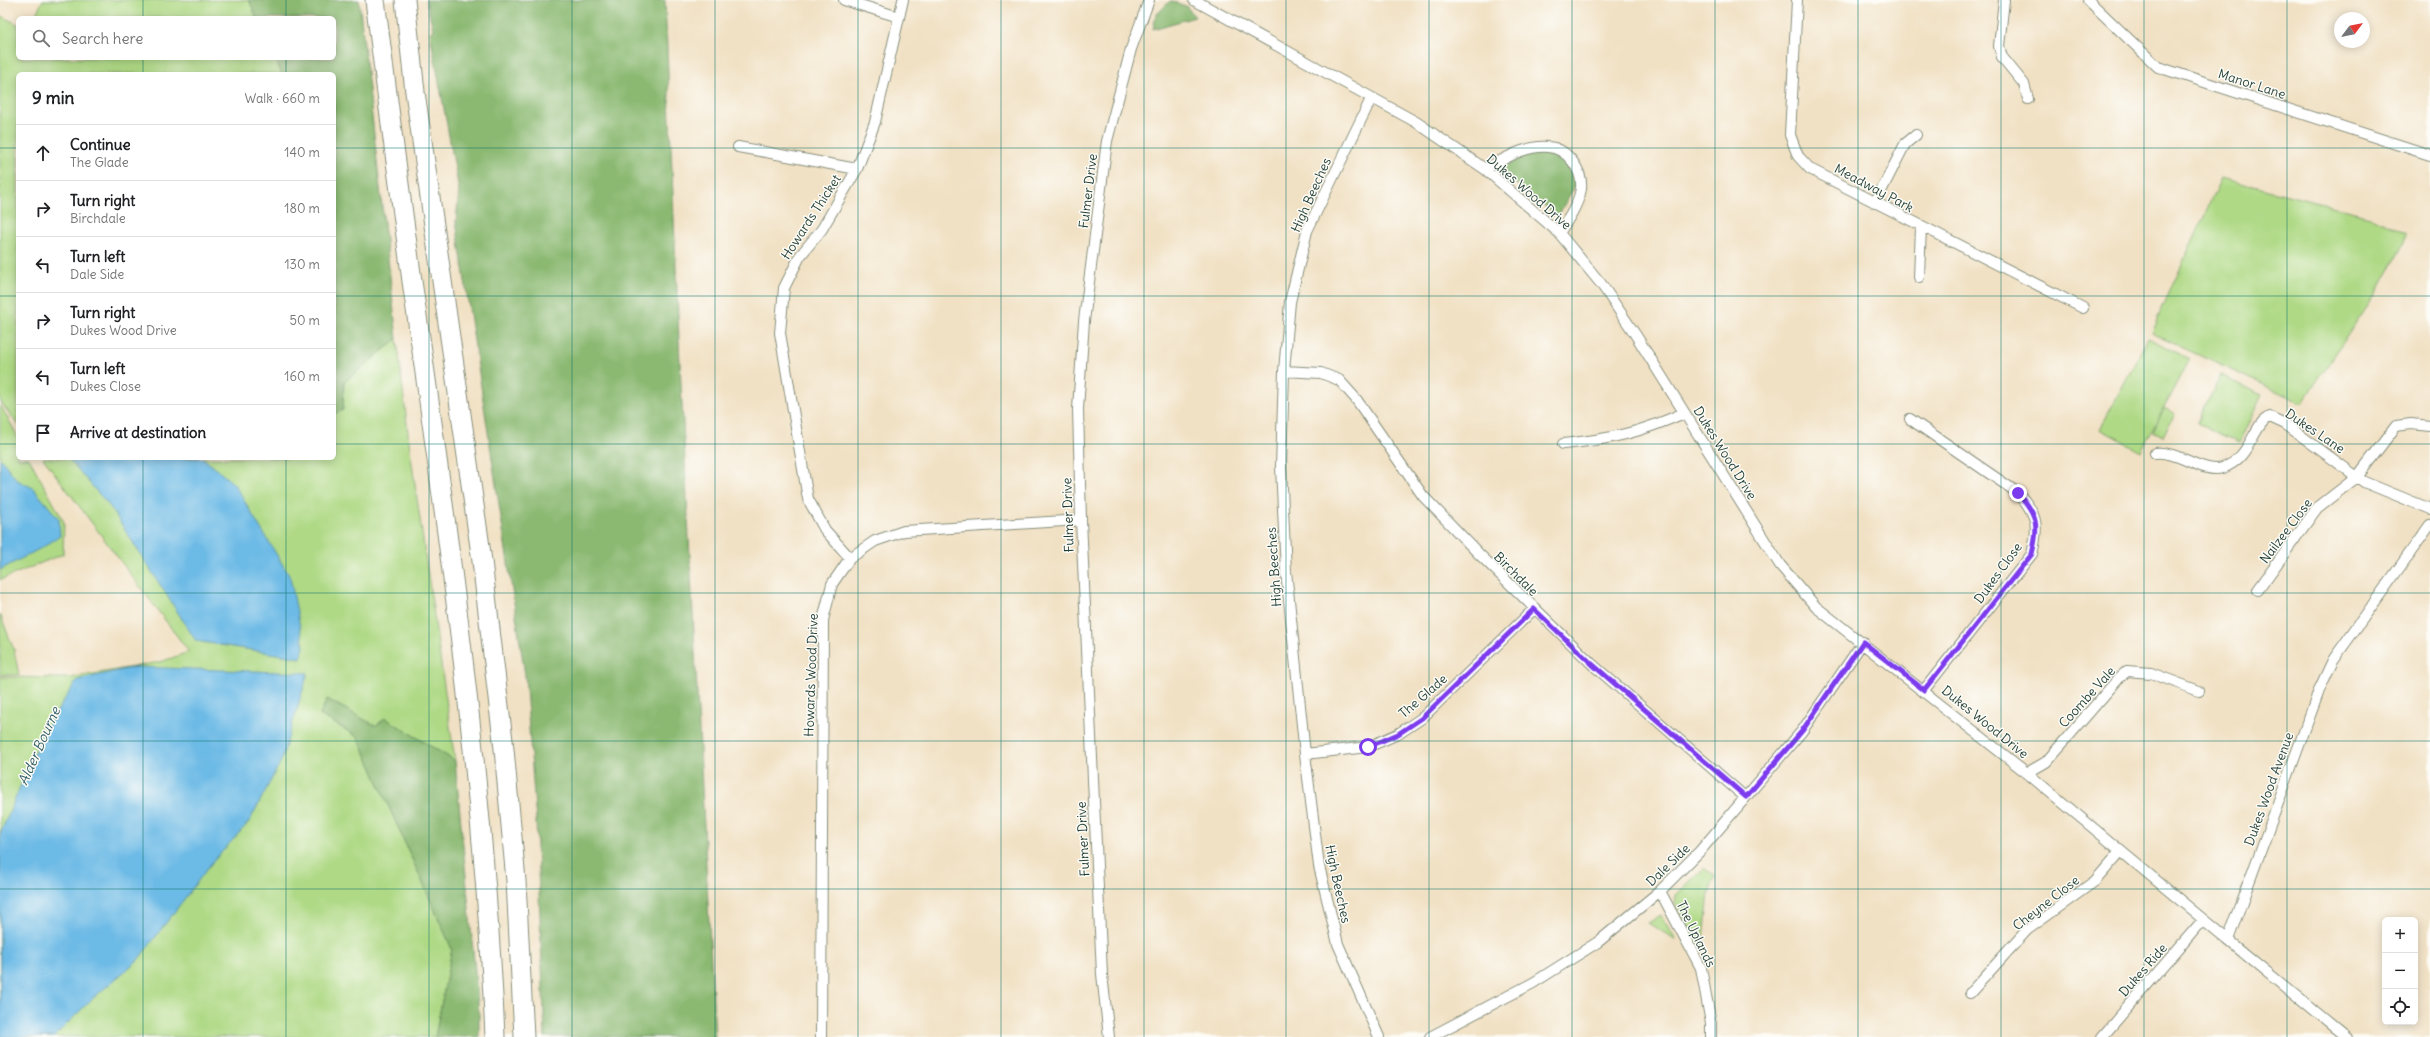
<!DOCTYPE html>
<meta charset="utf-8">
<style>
:root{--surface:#fff;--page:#f6f6f6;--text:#202124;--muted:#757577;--line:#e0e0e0}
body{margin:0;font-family:Delius,sans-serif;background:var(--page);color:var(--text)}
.controls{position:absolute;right:12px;bottom:12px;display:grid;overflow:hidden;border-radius:6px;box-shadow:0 2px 10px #0003}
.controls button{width:36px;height:36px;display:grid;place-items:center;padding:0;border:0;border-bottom:1px solid var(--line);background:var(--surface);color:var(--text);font:20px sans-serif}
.compass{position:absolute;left:2334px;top:12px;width:36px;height:36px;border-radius:50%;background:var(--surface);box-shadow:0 2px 10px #0003;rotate:58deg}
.stop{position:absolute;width:12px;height:12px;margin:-9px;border:3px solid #7c3aed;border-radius:50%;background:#fff}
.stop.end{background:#7c3aed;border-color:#fff;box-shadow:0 1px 4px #0008}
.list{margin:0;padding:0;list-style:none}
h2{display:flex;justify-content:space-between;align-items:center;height:52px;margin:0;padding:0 16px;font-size:17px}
h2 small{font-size:13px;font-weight:400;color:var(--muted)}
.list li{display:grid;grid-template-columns:26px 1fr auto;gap:12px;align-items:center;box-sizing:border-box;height:56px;padding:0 16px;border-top:1px solid var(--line)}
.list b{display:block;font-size:15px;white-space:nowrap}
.list p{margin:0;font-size:13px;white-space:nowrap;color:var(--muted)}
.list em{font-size:13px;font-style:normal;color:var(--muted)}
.icon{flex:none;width:22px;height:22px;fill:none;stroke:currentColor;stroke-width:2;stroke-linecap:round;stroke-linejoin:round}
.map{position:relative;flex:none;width:2430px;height:1037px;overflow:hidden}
.search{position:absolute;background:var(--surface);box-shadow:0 2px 10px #0003;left:16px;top:16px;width:320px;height:44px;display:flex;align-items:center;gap:10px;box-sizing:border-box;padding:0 14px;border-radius:6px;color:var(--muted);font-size:15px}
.panel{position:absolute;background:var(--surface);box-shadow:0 2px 10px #0003;left:16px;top:72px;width:320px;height:388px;border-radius:6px}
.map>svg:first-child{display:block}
.green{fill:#afd985;stroke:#678b5c}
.forest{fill:#8bb972;stroke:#557b53}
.water{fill:#6cbae6;stroke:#467c8d}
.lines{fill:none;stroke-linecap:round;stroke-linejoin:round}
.minor-casing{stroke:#888f7c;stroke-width:12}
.motorway-casing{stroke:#888f7c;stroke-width:21}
.minor{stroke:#fff;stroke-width:10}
.motorway{stroke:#fff;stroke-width:19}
.route{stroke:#7c3aed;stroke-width:5}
.grid{fill:none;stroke:#0f766e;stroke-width:1;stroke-opacity:0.55}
.labels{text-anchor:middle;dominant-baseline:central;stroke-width:3;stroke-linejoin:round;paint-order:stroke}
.street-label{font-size:13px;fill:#1f3d34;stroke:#fdfcf7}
.water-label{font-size:14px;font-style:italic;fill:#366269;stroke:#fdfcf7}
</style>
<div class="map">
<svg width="2430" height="1037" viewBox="0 0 2430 1037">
<rect width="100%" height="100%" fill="#fdfcf7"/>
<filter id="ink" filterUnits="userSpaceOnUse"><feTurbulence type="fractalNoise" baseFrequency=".025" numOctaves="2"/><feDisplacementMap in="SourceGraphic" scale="8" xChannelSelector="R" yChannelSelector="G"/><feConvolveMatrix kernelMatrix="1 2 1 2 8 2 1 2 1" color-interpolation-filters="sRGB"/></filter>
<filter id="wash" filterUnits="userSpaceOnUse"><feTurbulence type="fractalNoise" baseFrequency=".012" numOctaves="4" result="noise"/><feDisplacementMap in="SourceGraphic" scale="16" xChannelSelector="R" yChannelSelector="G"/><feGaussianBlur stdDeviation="0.9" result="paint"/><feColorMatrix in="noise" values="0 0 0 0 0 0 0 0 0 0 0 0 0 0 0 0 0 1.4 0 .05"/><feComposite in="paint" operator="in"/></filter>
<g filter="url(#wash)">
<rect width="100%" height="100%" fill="#f1e1c4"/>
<path class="green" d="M 43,0 L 249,0 L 257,18 L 34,18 Z
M 0,16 L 18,24 L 18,58 L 275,58 L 282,74 L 18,74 L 18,425 L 0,401 Z
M 2221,178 L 2370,216 L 2406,233 L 2404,243 L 2376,294 L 2302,403 L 2151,333 Z
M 2148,338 L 2189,359 L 2141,451 L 2100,429 Z
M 397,339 L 410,450 L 455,761 L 385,718 L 376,726 L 327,699 L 320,715 L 358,737 L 452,949 L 435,1037 L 0,1037 L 0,677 L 70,678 L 160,662 L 189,652 L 43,458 L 334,458 L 334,414 L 343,410 L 344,382 Z
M 2221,375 L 2262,395 L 2239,443 L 2197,423 Z
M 0,404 L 18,437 L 18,458 L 29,458 L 64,522 L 63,554 L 0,580 Z
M 2164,408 L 2175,414 L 2163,436 L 2153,431 Z
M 0,614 L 14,650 L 19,675 L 0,675 Z
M 1704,868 L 1715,877 L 1709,893 L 1703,947 L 1699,949 L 1675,903 L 1676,895 Z
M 1660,916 L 1667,923 L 1676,940 L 1648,923 Z"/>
<path class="forest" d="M 249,0 L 359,0 L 397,339 L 344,382 L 343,410 L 334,414 L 334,74 L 282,74 L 275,58 L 334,58 L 334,18 L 257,18 Z
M 426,0 L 665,0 L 680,364 L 715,1037 L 545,1037 L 536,822 L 525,675 L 456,222 L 459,190 L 430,33 L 433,29 Z
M 1170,1 L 1186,6 L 1195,17 L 1153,29 L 1156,15 Z
M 1540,149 C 1562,154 1568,159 1578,180 L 1558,216 L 1499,171 L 1503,160 Z
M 327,699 L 376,726 L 385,718 L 455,761 L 479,1013 L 479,1037 L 435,1037 L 452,949 L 358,737 L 320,715 Z"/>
<path class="water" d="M 0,458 L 17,480 L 33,488 L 59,519 L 60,536 L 43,547 L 0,570 Z
M 68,458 L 203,458 L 234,484 L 290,577 L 304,647 L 301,658 L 196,641 L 111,508 Z
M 135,667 L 308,673 L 281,761 L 249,822 L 210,865 L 138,960 L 92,999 L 54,1037 L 0,1037 L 0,834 L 43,733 L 77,680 Z"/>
</g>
<g filter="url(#ink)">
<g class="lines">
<g class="minor-casing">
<path id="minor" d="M 844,0 L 899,17
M 1194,0 L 1416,122 L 1485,169 L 1559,233 L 1602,285 L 1635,334 L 1780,565 L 1816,607 L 2027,773 L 2228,940
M 1797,0 L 1790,135 L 1798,156 L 1810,169 L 2083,308
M 2004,0 L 1999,46 L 2002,57 L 2024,84 L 2028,99
M 2088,0 L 2158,67 L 2430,155
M 1371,99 L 1307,231 L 1290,302 L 1284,371 L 1281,467 L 1286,571 L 1305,754 L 1319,866 L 1338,944 L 1379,1037
M 738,147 L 857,169
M 1485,169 C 1505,159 1525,145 1548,147 C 1567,148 1583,170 1581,189 C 1578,205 1568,220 1559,233
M 1875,203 L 1905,144 L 1916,135
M 1919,277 L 1921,227
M 1284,371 L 1321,373 L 1339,380 L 1356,399 L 1423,496 L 1479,554 L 1592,664 L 1745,797
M 1910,419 L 2018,493 C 2038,515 2039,526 2032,554 L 1924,690
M 1563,444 C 1612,439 1639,433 1684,413
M 2155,453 C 2177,450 2203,474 2222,468 C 2251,460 2254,421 2270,417 L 2285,424 L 2364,482 L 2430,509
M 850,558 L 825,530 L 808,499 L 780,333 L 784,288 L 800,256 L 822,229 L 857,169 L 875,122 L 903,0
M 2258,590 L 2317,508 L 2357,477 L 2396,426 L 2411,424 L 2430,426
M 1305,754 L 1368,747 L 1398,734 L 1422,718 L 1534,609
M 2027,773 L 2046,762 L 2119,678 L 2127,671 L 2151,673 L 2199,691
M 1660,891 L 1701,968 L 1711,1023 L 1711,1037
M 1970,993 L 2027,930 L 2095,881 L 2121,851
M 821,1037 L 823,620 L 832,584 L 850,558 L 875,541 L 904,531 L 1081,520
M 1109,1037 L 1102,974 L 1081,520 L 1078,409 L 1084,321 L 1107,141 L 1131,49 L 1149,0
M 1430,1037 L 1533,983 L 1598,942 L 1660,891 L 1700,851 L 1802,731 L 1863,642
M 2102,1037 L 2203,920
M 2346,1037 L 2228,940 L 2320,688 L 2333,660 L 2430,525"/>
</g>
<g class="motorway-casing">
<path id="motorway" d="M 375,0 C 387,94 399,187 412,281 C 448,533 484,783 495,1037
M 405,0 L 415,92 L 482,561 L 504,749 L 516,881 L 524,1037"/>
</g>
<use href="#minor" class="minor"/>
<use href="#motorway" class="motorway"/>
</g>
</g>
<g class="lines" filter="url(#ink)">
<path class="route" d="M 1368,747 L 1398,734 L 1422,718 L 1534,609 L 1592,664 L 1746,797 L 1802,731 L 1863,642 L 1924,690 L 2032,554 C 2039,526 2038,515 2018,493"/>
</g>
<path class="grid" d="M 143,0 L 143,18M 286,0 L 286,18M 429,0 L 429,1037M 572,0 L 572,1037M 715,0 L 715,1037M 858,0 L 858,1037M 1001,0 L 1001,1037M 1144,0 L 1144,1037M 1286,0 L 1286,1037M 1429,0 L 1429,1037M 1572,0 L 1572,1037M 1715,0 L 1715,1037M 1858,0 L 1858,1037M 2001,0 L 2001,1037M 2144,0 L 2144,1037M 2287,0 L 2287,1037M 143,58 L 143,74M 286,58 L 286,74M 0,148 L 18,148M 334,148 L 2430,148M 0,296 L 18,296M 334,296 L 2430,296M 0,444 L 18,444M 334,444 L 2430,444M 143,458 L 143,1037M 286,458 L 286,1037M 0,593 L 2430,593M 0,741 L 2430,741M 0,889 L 2430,889"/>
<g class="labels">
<g class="street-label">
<text transform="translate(2252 84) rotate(18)">Manor Lane</text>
<text transform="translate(1874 188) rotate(28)">Meadway Park</text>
<text transform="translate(1088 191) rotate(-83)">Fulmer Drive</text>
<text transform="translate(1529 192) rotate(41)">Dukes Wood Drive</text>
<text transform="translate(1311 195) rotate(-66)">High Beeches</text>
<text transform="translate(811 217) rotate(-57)">Howards Thicket</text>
<text transform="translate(2315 431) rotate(34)">Dukes Lane</text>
<text transform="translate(1725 453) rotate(58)">Dukes Wood Drive</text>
<text transform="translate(1068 515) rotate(-92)">Fulmer Drive</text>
<text transform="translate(2286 531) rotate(-53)">Nailzee Close</text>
<text transform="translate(1274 567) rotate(-94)">High Beeches</text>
<text transform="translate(1998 573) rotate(-54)">Dukes Close</text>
<text transform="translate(1516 574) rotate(45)">Birchdale</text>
<text transform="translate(811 675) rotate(-88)">Howards Wood Drive</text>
<text transform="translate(1423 696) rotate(-41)">The Glade</text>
<text transform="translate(2087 697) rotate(-48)">Coombe Vale</text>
<text transform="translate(1985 722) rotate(39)">Dukes Wood Drive</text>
<text transform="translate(2269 789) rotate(-70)">Dukes Wood Avenue</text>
<text transform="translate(1083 839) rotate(-93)">Fulmer Drive</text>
<text transform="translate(1668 865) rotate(-44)">Dale Side</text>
<text transform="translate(1338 884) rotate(78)">High Beeches</text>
<text transform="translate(2046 903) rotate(-38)">Cheyne Close</text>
<text transform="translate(1696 934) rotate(64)">The Uplands</text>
<text transform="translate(2143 970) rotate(-49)">Dukes Ride</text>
</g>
<g class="water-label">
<text transform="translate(39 746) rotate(-66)">Alder Bourne</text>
</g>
</g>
</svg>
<div class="controls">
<button>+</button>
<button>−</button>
<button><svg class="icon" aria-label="locate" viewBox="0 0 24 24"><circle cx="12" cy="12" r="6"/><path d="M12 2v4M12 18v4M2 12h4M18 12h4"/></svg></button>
</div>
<svg class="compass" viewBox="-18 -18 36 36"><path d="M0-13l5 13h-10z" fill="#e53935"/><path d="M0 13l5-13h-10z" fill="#757577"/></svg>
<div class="stop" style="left:1368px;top:747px"></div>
<div class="stop end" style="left:2018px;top:493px"></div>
<div class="search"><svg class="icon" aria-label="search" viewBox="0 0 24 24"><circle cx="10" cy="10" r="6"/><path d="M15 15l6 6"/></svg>Search here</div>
<section class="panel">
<h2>9 min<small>Walk · 660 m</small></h2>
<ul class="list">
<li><svg class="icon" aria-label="ahead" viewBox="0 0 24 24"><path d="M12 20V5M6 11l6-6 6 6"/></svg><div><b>Continue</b><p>The Glade</p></div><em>140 m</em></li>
<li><svg class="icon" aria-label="right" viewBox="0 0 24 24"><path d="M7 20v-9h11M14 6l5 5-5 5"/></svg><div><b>Turn right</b><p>Birchdale</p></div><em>180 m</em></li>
<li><svg class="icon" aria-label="left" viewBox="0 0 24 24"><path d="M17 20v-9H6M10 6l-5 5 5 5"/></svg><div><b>Turn left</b><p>Dale Side</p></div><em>130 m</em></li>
<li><svg class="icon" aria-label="right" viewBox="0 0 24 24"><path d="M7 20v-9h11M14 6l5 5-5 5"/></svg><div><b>Turn right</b><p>Dukes Wood Drive</p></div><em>50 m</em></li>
<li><svg class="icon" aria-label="left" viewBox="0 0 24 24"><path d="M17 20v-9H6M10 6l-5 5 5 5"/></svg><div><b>Turn left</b><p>Dukes Close</p></div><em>160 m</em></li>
<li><svg class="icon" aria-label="arrive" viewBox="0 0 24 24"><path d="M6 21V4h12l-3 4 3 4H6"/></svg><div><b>Arrive at destination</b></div></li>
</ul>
</section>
</div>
